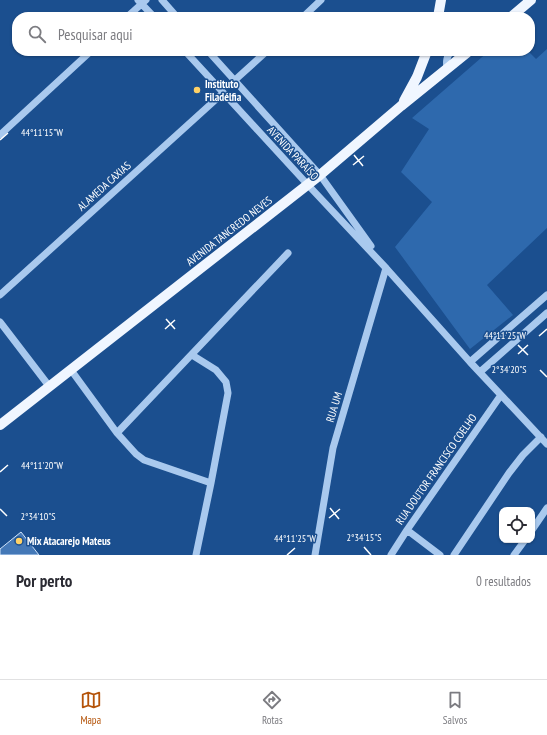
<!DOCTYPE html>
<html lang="pt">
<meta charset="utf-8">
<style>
:root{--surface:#fff;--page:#f7f7f7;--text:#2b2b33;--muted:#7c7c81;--line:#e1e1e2;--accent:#b45309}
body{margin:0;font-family:"PT Sans Narrow",sans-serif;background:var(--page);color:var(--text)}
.controls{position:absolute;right:12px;bottom:12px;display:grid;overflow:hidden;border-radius:8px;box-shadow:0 1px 3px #0004}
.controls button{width:36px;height:36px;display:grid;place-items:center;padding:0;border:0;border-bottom:1px solid var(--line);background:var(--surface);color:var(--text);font:20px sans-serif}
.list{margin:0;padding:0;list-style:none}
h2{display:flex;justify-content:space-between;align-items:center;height:52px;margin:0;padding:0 16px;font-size:17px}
h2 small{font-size:13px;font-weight:400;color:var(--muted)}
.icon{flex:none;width:22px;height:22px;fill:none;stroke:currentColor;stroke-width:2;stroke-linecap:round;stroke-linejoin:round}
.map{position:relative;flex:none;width:547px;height:555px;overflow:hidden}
.search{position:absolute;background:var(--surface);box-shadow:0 1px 3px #0004;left:12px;right:12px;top:12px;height:44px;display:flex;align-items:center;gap:10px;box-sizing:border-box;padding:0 14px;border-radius:16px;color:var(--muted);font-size:15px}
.sheet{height:124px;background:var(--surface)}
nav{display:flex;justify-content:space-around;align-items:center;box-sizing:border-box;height:56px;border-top:1px solid var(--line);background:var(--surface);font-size:11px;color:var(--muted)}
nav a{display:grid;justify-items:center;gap:2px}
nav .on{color:var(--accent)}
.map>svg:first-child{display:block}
.green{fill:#2e69ad}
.building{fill:#4478b7;stroke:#cfe3fa}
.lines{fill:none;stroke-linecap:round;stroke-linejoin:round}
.minor{stroke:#a9c9ee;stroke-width:7}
.major{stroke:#f0f6ff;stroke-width:10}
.ticks{fill:none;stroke:#fff;stroke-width:1.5}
.poi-dot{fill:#ffd166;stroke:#1b4f8f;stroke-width:1.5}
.labels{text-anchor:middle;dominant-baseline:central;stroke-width:3;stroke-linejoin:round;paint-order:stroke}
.poi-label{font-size:11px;font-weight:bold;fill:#fff;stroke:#1b4f8f;text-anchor:start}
.street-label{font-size:11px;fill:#fff;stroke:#1b4f8f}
.ticks-label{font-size:10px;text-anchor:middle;fill:#fff;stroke:#1b4f8f;stroke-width:3;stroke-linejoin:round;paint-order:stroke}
</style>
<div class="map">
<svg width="547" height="555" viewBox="0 0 547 555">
<rect width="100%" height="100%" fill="#1b4f8f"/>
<path class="green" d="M 547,49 L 547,228 L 487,285 L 513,315 L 470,349 L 395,247 L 432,202 L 401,172 L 429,129 L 412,118 L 489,51 L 528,51 L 536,59 Z"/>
<path class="building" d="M 21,532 L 39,555 L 0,555 L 0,549 Z"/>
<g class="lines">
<path class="minor" d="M 138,0 L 154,17
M 162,0 L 177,17
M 127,17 L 146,0
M 303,17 L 321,0
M 185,51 L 308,185 L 386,268 L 470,362 L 547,444
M 208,51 L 320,175 L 371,246
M 447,69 C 446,62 446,56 452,51
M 235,80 L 267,51
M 0,135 L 91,51
M 0,295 L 223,93
M 0,322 L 49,386
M 192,355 L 216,370 L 226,382 L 228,393 L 211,483 L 196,555
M 470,362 L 547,295
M 71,370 L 117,433 L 136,454 L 144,460 L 211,483
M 480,372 L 547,313
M 117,433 L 288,253
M 407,530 L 440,555
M 532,530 L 547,508
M 315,555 L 333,448 L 386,268
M 391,555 L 407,530 L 501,395
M 454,555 L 509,473 L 523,455 L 541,437
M 514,555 L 525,540"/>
<path class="major" d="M 438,17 L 441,0
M 511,17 L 531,0
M 404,101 L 417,77 L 427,51
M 0,425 L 320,175 L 401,106 L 469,51"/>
</g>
<path class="ticks" d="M 0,140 L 8,133M 354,155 L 363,166M 353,165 L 364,156M 166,319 L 175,329M 165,329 L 175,320M 539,336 L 547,329M 518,345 L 528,355M 518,354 L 528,345M 540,370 L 547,377M 0,472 L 8,465M 330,508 L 339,519M 0,509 L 7,516M 329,518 L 340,509M 364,547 L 371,555M 287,555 L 295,548"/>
<g class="poi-dot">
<circle cx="197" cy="90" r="4"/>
<circle cx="19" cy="541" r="4"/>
</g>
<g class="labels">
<g class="poi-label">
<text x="205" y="84">Instituto<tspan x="205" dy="13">Filadélfia</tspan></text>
<text x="27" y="541">Mix Atacarejo Mateus</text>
</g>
<g class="street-label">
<text transform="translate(293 153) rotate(47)">AVENIDA PARAÍSO</text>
<text transform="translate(104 186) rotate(-42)">ALAMEDA CAXIAS</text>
<text transform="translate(229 231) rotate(-38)">AVENIDA TANCREDO NEVES</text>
<text transform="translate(334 407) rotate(-73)">RUA UM</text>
<text transform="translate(436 469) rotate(-55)">RUA DOUTOR FRANCISCO COELHO</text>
</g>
</g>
<g class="ticks-label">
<text x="42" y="136">44°11'15"W</text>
<text x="505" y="339">44°11'25"W</text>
<text x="509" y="373">2°34'20"S</text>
<text x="42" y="469">44°11'20"W</text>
<text x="38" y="520">2°34'10"S</text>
<text x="364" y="541">2°34'15"S</text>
<text x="295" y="542">44°11'25"W</text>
</g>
</svg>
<div class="controls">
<button><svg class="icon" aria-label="locate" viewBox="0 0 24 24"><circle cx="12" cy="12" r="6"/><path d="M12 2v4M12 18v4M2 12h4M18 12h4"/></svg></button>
</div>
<div class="search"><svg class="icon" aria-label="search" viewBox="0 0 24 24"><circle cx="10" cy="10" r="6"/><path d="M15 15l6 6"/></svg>Pesquisar aqui</div>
</div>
<section class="sheet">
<h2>Por perto<small>0 resultados</small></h2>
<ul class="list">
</ul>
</section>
<nav>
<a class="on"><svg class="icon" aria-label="map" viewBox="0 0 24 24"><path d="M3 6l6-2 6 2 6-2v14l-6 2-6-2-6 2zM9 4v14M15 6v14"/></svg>Mapa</a>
<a><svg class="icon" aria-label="directions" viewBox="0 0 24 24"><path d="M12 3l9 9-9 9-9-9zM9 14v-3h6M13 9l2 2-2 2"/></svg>Rotas</a>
<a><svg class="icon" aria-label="saved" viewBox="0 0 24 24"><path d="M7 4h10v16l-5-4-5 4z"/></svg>Salvos</a>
</nav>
